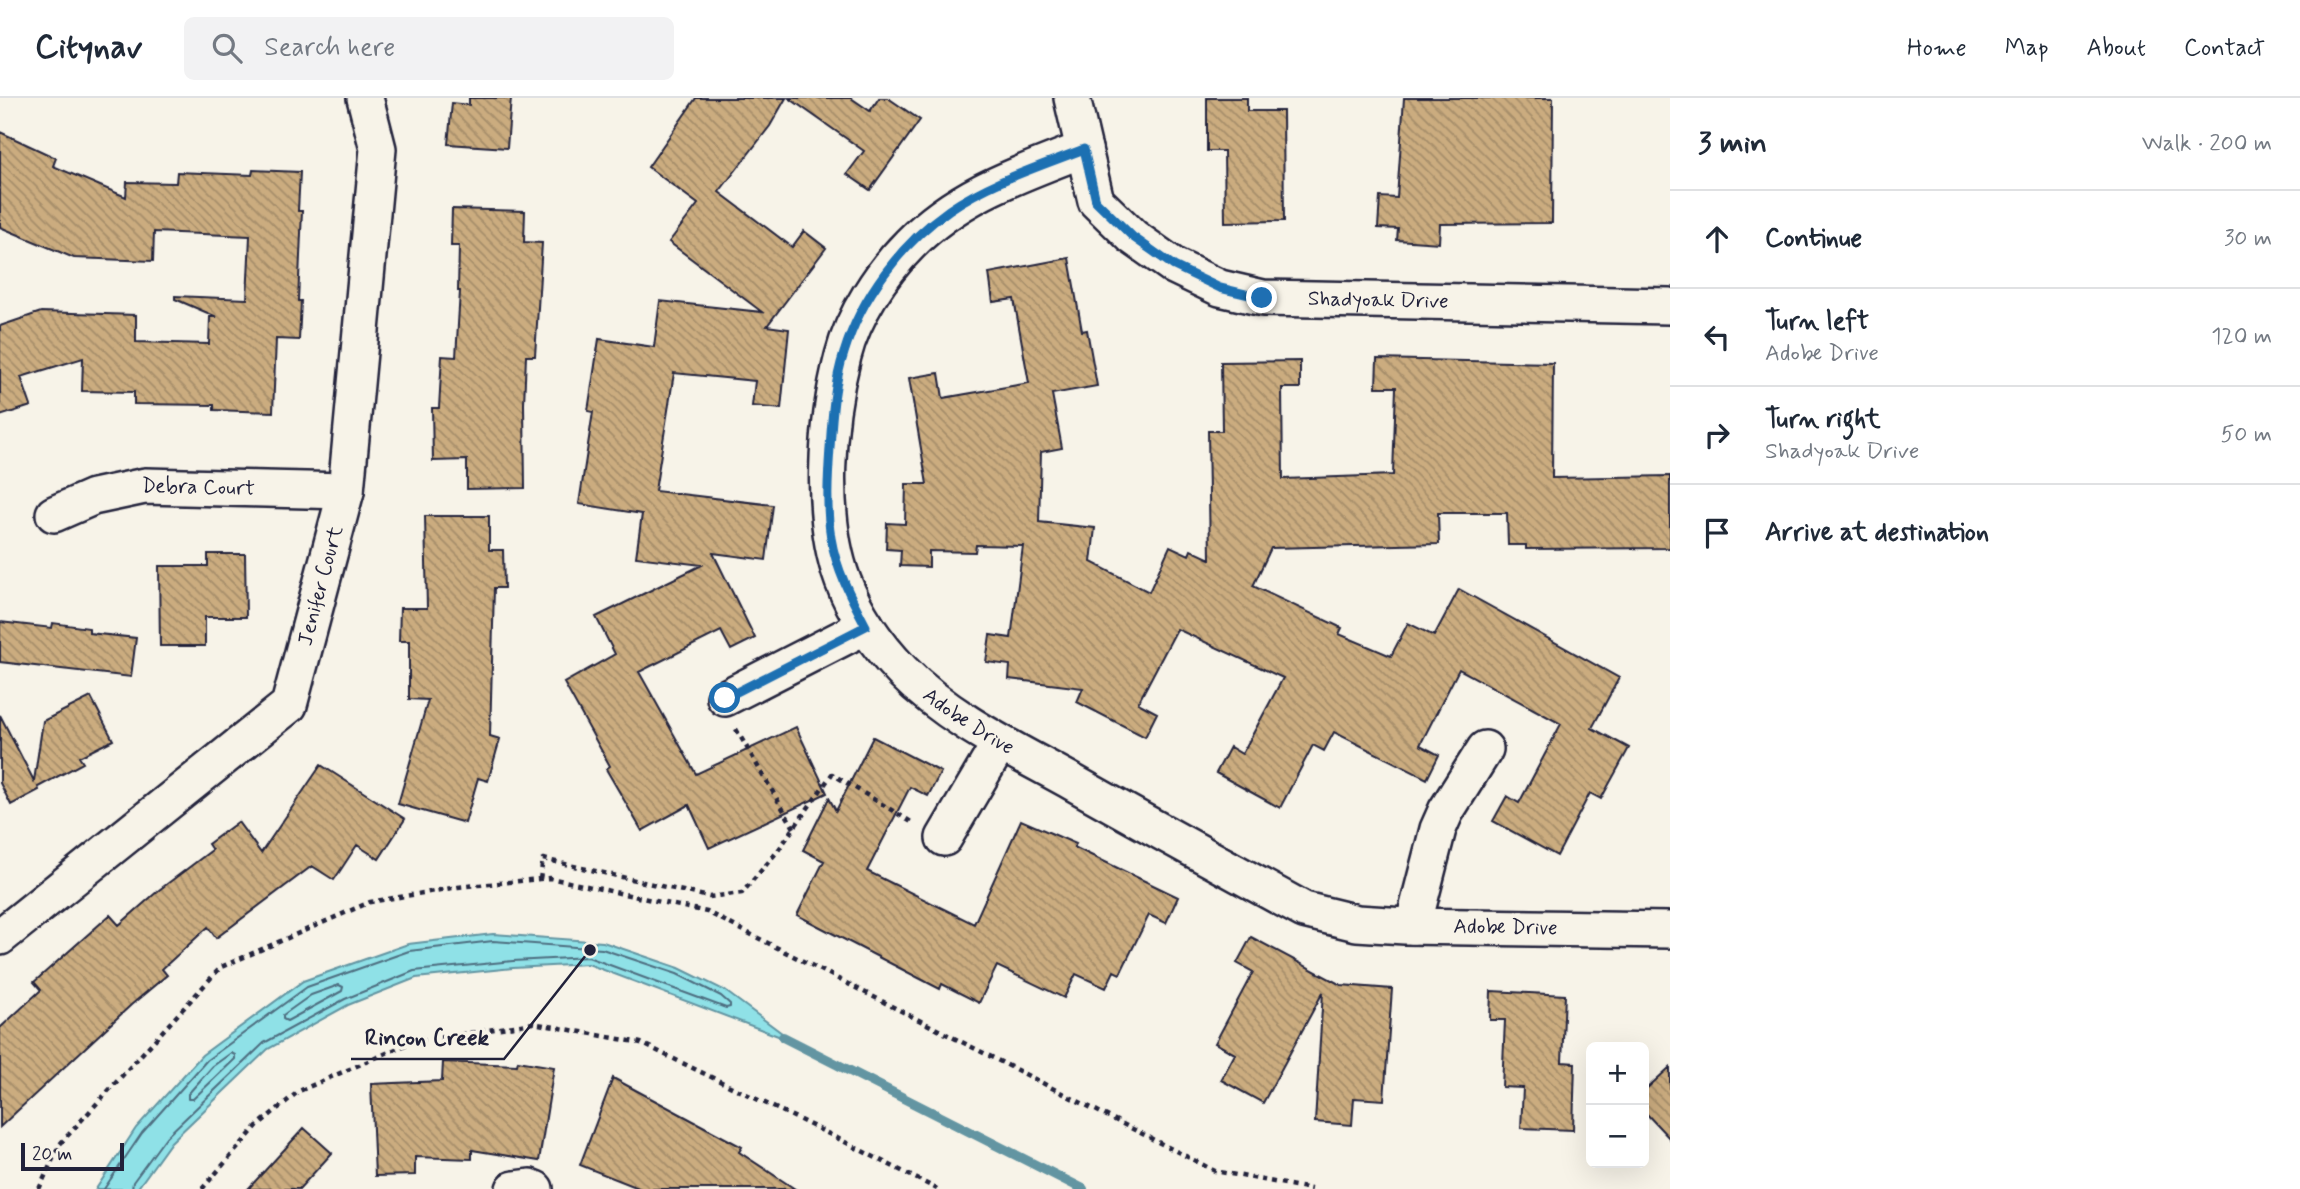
<!DOCTYPE html>
<meta charset="utf-8">
<style>
:root{--surface:#fff;--page:#f2f2f3;--text:#1f2937;--muted:#747a83;--line:#e0e1e3}
body{margin:0;font-family:Mynerve,sans-serif;background:var(--page);color:var(--text)}
.controls{position:absolute;right:21px;bottom:21px;display:grid;overflow:hidden;border-radius:10px;box-shadow:0 7px 28px #0002}
.controls button{width:63px;height:63px;display:grid;place-items:center;padding:0;border:0;border-bottom:2px solid var(--line);background:var(--surface);color:var(--text);font:35px sans-serif}
.scale{position:absolute;left:21px;bottom:18px;width:103px;box-sizing:border-box;padding-left:7px;border:4px solid #22223b;border-top:0;font-size:19px;line-height:24px;white-space:nowrap;color:#22223b;-webkit-text-stroke:5px #f7f3e8;paint-order:stroke}
.stop{position:absolute;width:21px;height:21px;margin:-16px;border:5px solid #1f6fb2;border-radius:50%;background:#fff}
.stop.end{background:#1f6fb2;border-color:#fff;box-shadow:0 2px 7px #0008}
.list{margin:0;padding:0;list-style:none}
h2{display:flex;justify-content:space-between;align-items:center;height:91px;margin:0;padding:0 28px;font-size:30px}
h2 small{font-size:23px;font-weight:400;color:var(--muted)}
.list li{display:grid;grid-template-columns:46px 1fr auto;gap:21px;align-items:center;box-sizing:border-box;height:98px;padding:0 28px;border-top:2px solid var(--line)}
.list b{display:block;font-size:26px;white-space:nowrap}
.list p{margin:0;font-size:23px;white-space:nowrap;color:var(--muted)}
.list em{font-size:23px;font-style:normal;color:var(--muted)}
.icon{flex:none;width:38px;height:38px;fill:none;stroke:currentColor;stroke-width:2;stroke-linecap:round;stroke-linejoin:round}
.map{position:relative;flex:none;width:1670px;height:1091px;overflow:hidden}
header{display:flex;align-items:center;gap:42px;box-sizing:border-box;height:98px;padding:0 35px;background:var(--surface);border-bottom:2px solid var(--line)}
header strong{font-size:33px}
nav{display:flex;gap:38px;margin-inline-start:auto;font-size:24px}
.search{width:490px;height:63px;background:var(--page);display:flex;align-items:center;gap:18px;box-sizing:border-box;padding:0 24px;border-radius:10px;color:var(--muted);font-size:26px}
main{display:flex}
aside{flex:1;background:var(--surface)}
.map>svg:first-child{display:block}
.water{fill:#8fe1e7;stroke:#6395a2;stroke-width:2}
.lines{fill:none;stroke-linecap:round;stroke-linejoin:round}
.shore{stroke:#4e6e80;stroke-width:2}
.stream{stroke:#6395a2;stroke-width:10}
.building{fill:url(#building-back-hatch);stroke:#22223b;stroke-width:2}
.minor-casing{stroke:#22223b;stroke-width:40}
.path{stroke:#22223b;stroke-width:4.5;stroke-dasharray:5 5;stroke-linecap:butt}
.minor{stroke:#f7f3e8;stroke-width:35}
.route{stroke:#1f6fb2;stroke-width:9}
.labels{text-anchor:middle;dominant-baseline:central;stroke-width:7;stroke-linejoin:round;paint-order:stroke}
.street-label{font-size:21px;fill:#22223b;stroke:#f7f3e8}
.leader{fill:none;stroke:#22223b;stroke-width:2.5}
.callout-dot{fill:#22223b;stroke:#f7f3e8;stroke-width:2.5}
.callout-label{font-size:23px;text-anchor:middle;font-weight:bold;fill:#22223b;stroke:#f7f3e8;stroke-width:7;stroke-linejoin:round;paint-order:stroke}
</style>
<header>
<strong>Citynav</strong>
<div class="search"><svg class="icon" aria-label="search" viewBox="0 0 24 24"><circle cx="10" cy="10" r="6"/><path d="M15 15l6 6"/></svg>Search here</div>
<nav><a>Home</a><a>Map</a><a>About</a><a>Contact</a></nav>
</header>
<main>
<div class="map">
<svg width="1670" height="1091" viewBox="0 0 1670 1091">
<defs>
<pattern id="building-back-hatch" width="6" height="6" patternUnits="userSpaceOnUse" patternTransform="scale(1.75)"><rect width="6" height="6" fill="#cbac7f"/><path d="M-1 5l2 2M0 0l6 6M5-1l2 2" fill="none" stroke="#a48c69"/></pattern>
</defs>
<rect width="100%" height="100%" fill="#f7f3e8"/>
<filter id="ink" filterUnits="userSpaceOnUse"><feTurbulence type="fractalNoise" baseFrequency=".0143" numOctaves="2"/><feDisplacementMap in="SourceGraphic" scale="14" xChannelSelector="R" yChannelSelector="G"/><feConvolveMatrix kernelMatrix="1 2 1 2 8 2 1 2 1" color-interpolation-filters="sRGB"/></filter>
<g filter="url(#ink)">
<path class="water" d="M 493,836 L 603,844 L 679,870 L 724,892 L 794,944 L 588,866 L 513,870 L 416,880 L 348,907 L 268,951 L 171,1044 L 137,1091 L 96,1091 L 136,1030 L 202,957 L 303,883 L 408,846 Z"/>
<g class="lines">
<path class="shore" d="M 339,887 L 343,889 L 342,893 L 287,923 L 283,921 L 283,917 L 311,897 Z
M 231,955 L 235,957 L 235,961 L 193,1001 L 188,1001 L 188,996 L 213,968 Z
M 104,1091 L 142,1035 L 207,962 L 307,889 L 409,853 L 493,843 L 602,851 L 677,876 L 721,898 L 730,906 L 730,909 L 726,910 L 588,859 L 513,863 L 414,873 L 345,901 L 264,945 L 166,1039 L 133,1084 L 132,1091"/>
<path class="stream" d="M 783,939 L 1083,1091"/>
</g>
<path class="building" d="M 469,0 L 511,0 L 507,50 L 448,46 L 452,5 L 469,7 Z
M 696,0 L 786,0 L 770,28 L 719,94 L 792,149 L 804,133 L 826,150 L 767,228 L 789,231 L 781,311 L 752,308 L 755,283 L 674,275 L 655,393 L 773,407 L 766,462 L 713,455 L 755,540 L 731,552 L 721,533 L 639,574 L 696,676 L 796,629 L 827,695 L 709,750 L 689,707 L 642,733 L 606,671 L 610,668 L 564,585 L 615,556 L 596,519 L 702,467 L 636,459 L 642,416 L 579,406 L 593,314 L 588,313 L 599,241 L 654,249 L 660,203 L 762,214 L 669,144 L 698,106 L 648,69 Z
M 789,0 L 851,0 L 870,13 L 879,0 L 888,0 L 920,22 L 870,92 L 847,76 L 864,53 Z
M 1207,0 L 1247,0 L 1247,13 L 1283,13 L 1284,123 L 1225,124 L 1224,53 L 1207,53 Z
M 1404,0 L 1553,0 L 1552,125 L 1440,126 L 1439,145 L 1397,142 L 1398,131 L 1378,130 L 1380,99 L 1397,100 Z
M 0,34 L 56,60 L 53,68 L 126,99 L 127,84 L 176,85 L 177,74 L 252,77 L 253,72 L 300,74 L 298,113 L 302,113 L 298,203 L 301,203 L 299,242 L 276,241 L 273,314 L 214,312 L 214,307 L 134,306 L 134,294 L 82,293 L 83,260 L 21,279 L 31,308 L 0,318 L 0,228 L 41,214 L 136,217 L 136,244 L 209,246 L 210,219 L 217,219 L 175,201 L 175,198 L 247,201 L 250,138 L 154,134 L 153,163 L 74,160 L 0,129 Z
M 452,111 L 525,113 L 524,144 L 542,145 L 535,258 L 526,258 L 524,306 L 525,390 L 467,391 L 467,362 L 433,363 L 432,310 L 439,310 L 442,258 L 456,259 L 460,193 L 458,193 L 459,148 L 451,148 Z
M 1069,160 L 1082,233 L 1087,232 L 1097,288 L 1052,296 L 1062,350 L 1041,354 L 1039,424 L 1095,430 L 1091,464 L 1149,494 L 1170,448 L 1189,457 L 1191,452 L 1210,461 L 1208,333 L 1222,333 L 1221,264 L 1300,263 L 1300,290 L 1282,290 L 1283,381 L 1393,377 L 1396,289 L 1376,289 L 1377,261 L 1553,265 L 1552,380 L 1670,378 L 1670,450 L 1526,451 L 1526,447 L 1508,447 L 1507,415 L 1438,415 L 1439,446 L 1271,450 L 1253,488 L 1342,530 L 1339,536 L 1391,558 L 1408,525 L 1434,538 L 1459,491 L 1619,580 L 1592,630 L 1629,650 L 1601,701 L 1590,695 L 1557,758 L 1493,723 L 1507,698 L 1519,705 L 1561,626 L 1459,571 L 1420,647 L 1439,657 L 1427,681 L 1334,634 L 1324,653 L 1313,647 L 1280,710 L 1216,675 L 1230,649 L 1242,656 L 1283,580 L 1177,531 L 1138,605 L 1157,615 L 1145,639 L 1077,604 L 1083,590 L 1009,581 L 1010,567 L 986,564 L 990,537 L 1011,540 L 1023,448 L 976,447 L 975,454 L 929,453 L 929,469 L 900,468 L 901,452 L 886,451 L 887,425 L 905,426 L 906,386 L 927,386 L 909,280 L 939,275 L 943,300 L 1029,285 L 1014,201 L 993,204 L 989,175 Z
M 425,418 L 489,418 L 489,452 L 503,452 L 504,490 L 494,490 L 490,638 L 500,641 L 488,683 L 478,680 L 465,725 L 398,706 L 428,602 L 409,601 L 409,543 L 399,543 L 400,510 L 427,510 Z
M 208,456 L 245,456 L 246,519 L 205,519 L 205,548 L 160,548 L 159,468 L 208,468 Z
M 0,524 L 52,530 L 53,525 L 89,530 L 89,535 L 136,540 L 131,579 L 0,564 Z
M 91,599 L 113,642 L 79,659 L 83,665 L 38,689 L 39,692 L 11,707 L 0,685 L 0,617 L 34,683 L 43,623 Z
M 873,639 L 941,674 L 928,698 L 910,689 L 867,773 L 974,826 L 1021,722 L 1076,746 L 1074,749 L 1178,799 L 1166,825 L 1149,817 L 1120,876 L 1114,873 L 1106,890 L 1076,876 L 1064,900 L 997,868 L 979,905 L 942,886 L 940,891 L 797,817 L 824,763 L 803,752 L 829,700 L 836,713 Z
M 321,667 L 405,721 L 379,761 L 357,747 L 334,782 L 312,768 L 216,840 L 208,829 L 162,871 L 167,877 L 131,907 L 0,1029 L 0,930 L 41,892 L 34,884 L 110,817 L 119,827 L 159,792 L 212,752 L 208,746 L 238,724 L 261,755 Z
M 1251,839 L 1341,887 L 1392,891 L 1384,1002 L 1354,1000 L 1352,1027 L 1315,1024 L 1323,894 L 1263,1005 L 1221,982 L 1235,956 L 1215,945 L 1253,874 L 1237,865 Z
M 1491,893 L 1565,897 L 1562,964 L 1575,965 L 1573,1032 L 1521,1030 L 1523,990 L 1502,989 L 1505,922 L 1490,922 Z
M 518,963 L 554,969 L 539,1063 L 472,1052 L 472,1061 L 415,1059 L 415,1077 L 375,1078 L 371,986 L 442,983 L 443,964 L 517,967 Z
M 1670,969 L 1670,1041 L 1644,1013 L 1644,993 Z
M 613,980 L 742,1049 L 739,1054 L 795,1091 L 641,1091 L 580,1067 Z
M 304,1030 L 332,1055 L 299,1091 L 248,1091 Z"/>
<g class="lines">
<g class="minor-casing">
<g id="minor">
<path id="s1" d="M 1072,0 L 1096,103 L 1133,139 L 1174,168 L 1220,190 L 1263,200 L 1670,208"/>
<path id="s2" d="M 1084,51 C 1020,76 959,96 910,146 C 881,175 853,218 843,258 C 826,323 819,419 843,483 C 856,517 877,547 902,573 C 950,622 1015,652 1074,685 C 1150,728 1227,770 1304,812 L 1357,825 L 1405,828 L 1670,832"/>
<path id="s3" d="M 54,416 L 93,399 L 145,388 L 346,393"/>
<path d="M 725,600 L 866,528"/>
<path d="M 944,740 L 1000,645"/>
<path d="M 1413,828 L 1438,731 L 1446,713 L 1485,651"/>
<path id="s4" d="M 0,839 L 289,607 L 346,393 L 378,51 L 365,0"/>
<path d="M 514,1091 L 530,1089 L 535,1091"/>
</g>
</g>
<path class="path" d="M 736,631 L 794,730
M 540,781 L 543,761 L 709,799 L 742,795 L 777,754 L 832,676 L 913,725
M 39,1091 L 60,1046 L 221,869 L 370,804 L 458,789 L 550,780 L 707,814 L 1215,1073 L 1311,1091
M 202,1091 L 257,1028 L 299,993 L 412,944 L 533,925 L 641,945 L 833,1038 L 937,1091"/>
<use href="#minor" class="minor"/>
</g>
</g>
<g class="lines" filter="url(#ink)">
<path class="route" d="M 725,600 L 866,528 C 851,500 836,471 831,440 C 826,410 828,379 830,350 C 832,319 834,285 844,255 C 861,199 901,146 949,112 C 990,84 1038,69 1084,51 L 1096,103 L 1133,139 L 1174,168 L 1220,190 L 1262,200"/>
</g>
<g class="labels">
<g class="street-label">
<text stroke="none"><textPath href="#s1" startOffset="418">Shadyoak Drive</textPath></text>
<text stroke="none"><textPath href="#s3" startOffset="149">Debra Court</textPath></text>
<text stroke="none"><textPath href="#s4" startOffset="494">Jenifer Court</textPath></text>
<text stroke="none"><textPath href="#s2" startOffset="752">Adobe Drive</textPath></text>
<text stroke="none"><textPath href="#s2" startOffset="1340">Adobe Drive</textPath></text>
</g>
</g>
<path class="leader" d="M590 852L504 961H351"/>
<circle class="callout-dot" cx="590" cy="852" r="7"/>
<g class="callout-label">
<text x="427" y="947">Rincon Creek</text>
</g>
</svg>
<div class="controls">
<button>+</button>
<button>−</button>
</div>
<div class="scale">20 m</div>
<div class="stop" style="left:725px;top:600px"></div>
<div class="stop end" style="left:1262px;top:200px"></div>
</div>
<aside>
<h2>3 min<small>Walk · 200 m</small></h2>
<ul class="list">
<li><svg class="icon" aria-label="ahead" viewBox="0 0 24 24"><path d="M12 20V5M6 11l6-6 6 6"/></svg><div><b>Continue</b></div><em>30 m</em></li>
<li><svg class="icon" aria-label="left" viewBox="0 0 24 24"><path d="M17 20v-9H6M10 6l-5 5 5 5"/></svg><div><b>Turn left</b><p>Adobe Drive</p></div><em>120 m</em></li>
<li><svg class="icon" aria-label="right" viewBox="0 0 24 24"><path d="M7 20v-9h11M14 6l5 5-5 5"/></svg><div><b>Turn right</b><p>Shadyoak Drive</p></div><em>50 m</em></li>
<li><svg class="icon" aria-label="arrive" viewBox="0 0 24 24"><path d="M6 21V4h12l-3 4 3 4H6"/></svg><div><b>Arrive at destination</b></div></li>
</ul>
</aside>
</main>
